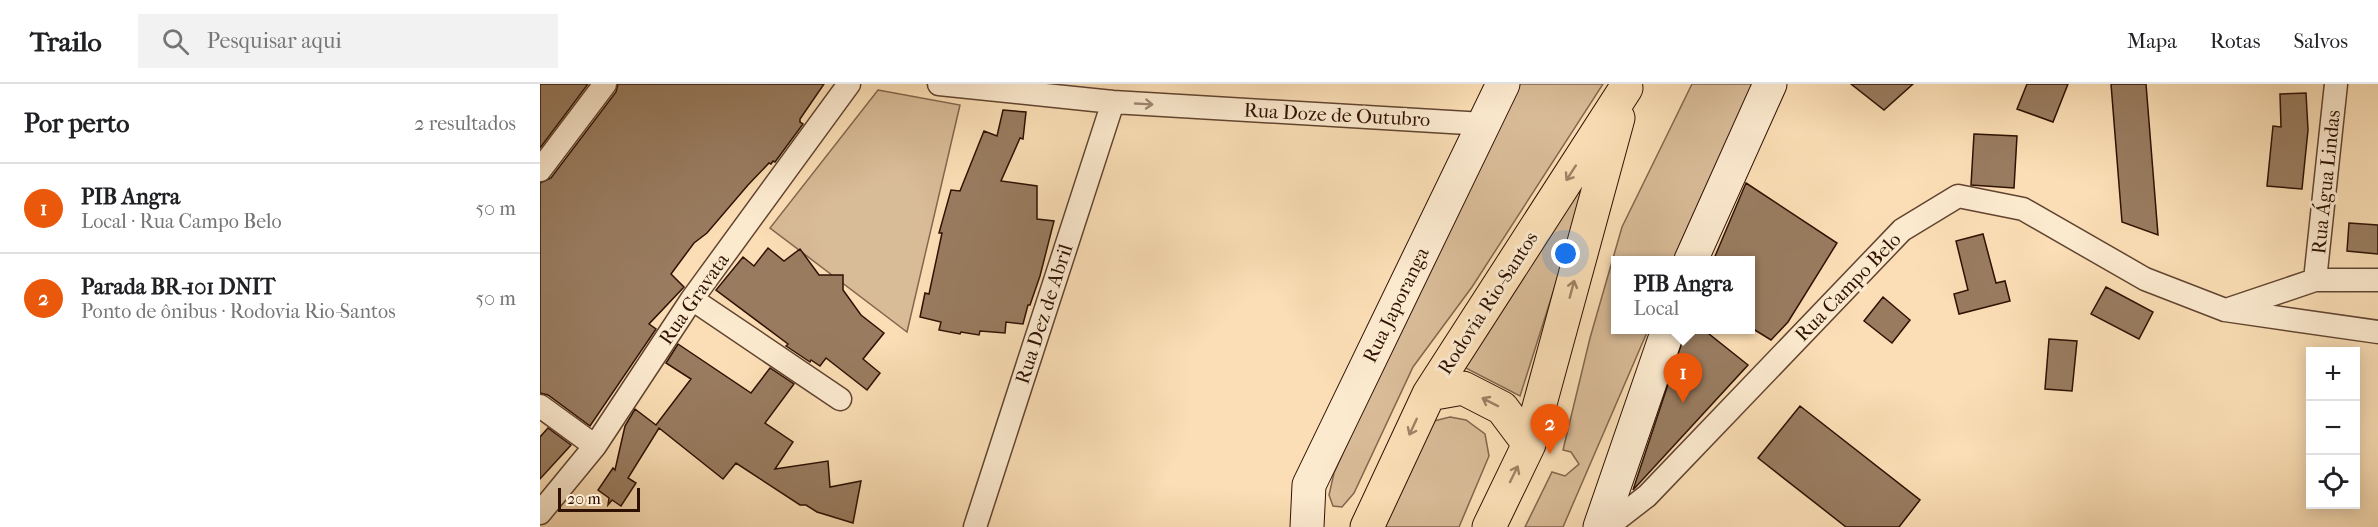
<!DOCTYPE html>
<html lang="pt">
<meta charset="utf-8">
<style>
:root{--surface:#fff;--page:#f2f2f2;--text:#202124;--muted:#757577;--line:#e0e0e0;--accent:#ea580c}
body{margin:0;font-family:"IM FELL French Canon",serif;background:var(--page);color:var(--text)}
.controls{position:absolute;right:18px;bottom:18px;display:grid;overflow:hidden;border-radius:0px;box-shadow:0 3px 15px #0003}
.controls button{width:54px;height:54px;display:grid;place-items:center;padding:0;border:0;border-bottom:2px solid var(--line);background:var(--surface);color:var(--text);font:30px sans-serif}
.scale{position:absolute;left:18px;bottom:15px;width:82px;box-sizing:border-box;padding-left:6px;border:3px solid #2e1103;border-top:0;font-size:16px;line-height:21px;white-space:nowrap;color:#2e1103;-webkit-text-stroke:4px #fceacf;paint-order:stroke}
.you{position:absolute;left:1026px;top:170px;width:21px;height:21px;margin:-15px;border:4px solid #fff;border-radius:50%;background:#1a73e8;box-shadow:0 0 0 9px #1a73e833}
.badge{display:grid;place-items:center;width:39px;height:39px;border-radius:50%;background:var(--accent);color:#fff;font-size:20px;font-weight:700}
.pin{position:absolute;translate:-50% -50px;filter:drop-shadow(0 2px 3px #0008)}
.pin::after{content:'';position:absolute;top:32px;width:21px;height:18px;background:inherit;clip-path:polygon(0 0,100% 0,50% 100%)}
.popup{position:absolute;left:1071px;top:172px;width:144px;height:78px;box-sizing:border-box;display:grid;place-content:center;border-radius:0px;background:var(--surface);filter:drop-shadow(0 2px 4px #0005);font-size:20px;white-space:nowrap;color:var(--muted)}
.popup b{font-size:22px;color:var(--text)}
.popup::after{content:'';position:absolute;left:50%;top:100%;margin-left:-12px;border:12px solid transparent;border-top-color:var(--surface)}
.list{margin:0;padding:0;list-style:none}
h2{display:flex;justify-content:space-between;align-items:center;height:78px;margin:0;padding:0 24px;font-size:26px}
h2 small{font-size:20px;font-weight:400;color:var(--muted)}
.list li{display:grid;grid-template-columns:39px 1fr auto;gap:18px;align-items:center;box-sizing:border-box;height:90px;padding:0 24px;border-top:2px solid var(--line)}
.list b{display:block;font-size:22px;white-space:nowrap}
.list p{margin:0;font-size:20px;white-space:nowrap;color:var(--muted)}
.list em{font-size:20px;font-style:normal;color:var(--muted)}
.icon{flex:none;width:33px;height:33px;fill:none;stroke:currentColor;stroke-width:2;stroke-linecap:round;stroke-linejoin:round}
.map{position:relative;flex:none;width:1838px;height:443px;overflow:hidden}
header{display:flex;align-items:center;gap:36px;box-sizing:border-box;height:84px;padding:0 30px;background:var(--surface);border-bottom:2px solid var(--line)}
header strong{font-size:28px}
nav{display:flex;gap:33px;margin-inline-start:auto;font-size:21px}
.search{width:420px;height:54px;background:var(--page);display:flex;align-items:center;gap:15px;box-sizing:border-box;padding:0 21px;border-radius:0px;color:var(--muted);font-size:22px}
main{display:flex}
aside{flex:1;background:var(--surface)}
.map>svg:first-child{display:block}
.green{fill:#d8bb97;stroke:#83664d;stroke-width:1.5}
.building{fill:#997c60;stroke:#2e1103;stroke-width:1.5}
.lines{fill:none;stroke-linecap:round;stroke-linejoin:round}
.minor-casing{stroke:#614430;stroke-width:25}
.secondary-casing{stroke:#2e1103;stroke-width:35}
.trunk-casing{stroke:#2e1103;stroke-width:35}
.minor{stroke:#fceacf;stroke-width:22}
.secondary{stroke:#fceacf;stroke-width:33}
.trunk{stroke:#fbdeb5;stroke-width:33}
.oneway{stroke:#9f8873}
.oneway2{stroke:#9f8265}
.labels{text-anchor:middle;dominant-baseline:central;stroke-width:6;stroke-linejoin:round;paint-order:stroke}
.street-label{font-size:20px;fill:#2e1103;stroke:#fceacf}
</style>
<header>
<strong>Trailo</strong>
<div class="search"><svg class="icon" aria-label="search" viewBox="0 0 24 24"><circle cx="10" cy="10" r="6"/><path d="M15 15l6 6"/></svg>Pesquisar aqui</div>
<nav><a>Mapa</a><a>Rotas</a><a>Salvos</a></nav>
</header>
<main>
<aside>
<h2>Por perto<small>2 resultados</small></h2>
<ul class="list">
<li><span class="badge">1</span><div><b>PIB Angra</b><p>Local · Rua Campo Belo</p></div><em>50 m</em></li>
<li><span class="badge">2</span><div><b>Parada BR-101 DNIT</b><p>Ponto de ônibus · Rodovia Rio-Santos</p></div><em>50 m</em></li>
</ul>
</aside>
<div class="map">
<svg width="1838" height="443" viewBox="0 0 1838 443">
<rect width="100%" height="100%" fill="#fbdeb5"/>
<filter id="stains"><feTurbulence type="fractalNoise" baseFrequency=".00333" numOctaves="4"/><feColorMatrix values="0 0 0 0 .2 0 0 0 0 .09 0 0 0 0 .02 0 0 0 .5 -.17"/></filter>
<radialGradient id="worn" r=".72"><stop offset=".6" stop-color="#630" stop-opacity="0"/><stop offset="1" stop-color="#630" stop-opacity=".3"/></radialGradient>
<path class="green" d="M 976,0 L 1063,0 L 932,203 L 873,283 L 814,409 L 802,423 L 793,422 L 789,411 L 794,389 L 914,125 Z
M 1152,0 L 1214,0 L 1138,176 L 1076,176 L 1076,246 L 1108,246 L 1023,443 L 985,443 L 1012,388 L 1025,392 L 1039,380 L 1031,368 L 1023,366 L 1050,254 L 1082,143 Z
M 338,6 L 420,21 L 367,248 L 230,144 Z
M 1050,92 L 980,312 L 918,280 Z
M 910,333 L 926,336 L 945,350 L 949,372 L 919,443 L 845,443 L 894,337 Z"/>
<path class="building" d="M 0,0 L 48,0 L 0,64 Z
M 78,0 L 284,0 L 260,35 L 260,38 L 263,40 L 235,78 L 233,77 L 231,80 L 229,79 L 208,101 L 167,149 L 154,159 L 131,190 L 144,203 L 109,240 L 116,245 L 50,342 L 8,311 L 0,309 L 0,99 L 11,94 L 76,8 Z
M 1311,0 L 1373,0 L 1344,26 Z
M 1487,0 L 1528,0 L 1513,38 L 1477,25 Z
M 1571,0 L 1606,0 L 1618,151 L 1582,138 Z
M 1766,9 L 1768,46 L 1762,105 L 1727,102 L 1733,42 L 1741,43 L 1740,10 Z
M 463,26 L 486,28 L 483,55 L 480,54 L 461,97 L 497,102 L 497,135 L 514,137 L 500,192 L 490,221 L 488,221 L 483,240 L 466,238 L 465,249 L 440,247 L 439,251 L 421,248 L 420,250 L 399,246 L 401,238 L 380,233 L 385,209 L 389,210 L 402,149 L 399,149 L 411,106 L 420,107 L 444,47 L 457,52 Z
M 1434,50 L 1477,52 L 1474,104 L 1431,101 Z
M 1206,99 L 1297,159 L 1248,238 L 1231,256 L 1210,243 L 1210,177 L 1173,177 Z
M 1809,139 L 1838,141 L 1838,170 L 1807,167 Z
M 1443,150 L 1456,199 L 1465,197 L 1470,217 L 1419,230 L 1414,210 L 1428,206 L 1416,157 Z
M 228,164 L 244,177 L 260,165 L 279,191 L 303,191 L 303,206 L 321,231 L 344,249 L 323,275 L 340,289 L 327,306 L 286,274 L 280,282 L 271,276 L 270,278 L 246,262 L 248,260 L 176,206 L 203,173 L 214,182 Z
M 1566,203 L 1613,228 L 1599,255 L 1551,230 Z
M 1343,213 L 1370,236 L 1352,259 L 1324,237 Z
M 1146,246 L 1164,246 L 1208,281 L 1093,406 Z
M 1509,255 L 1537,257 L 1532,307 L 1505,305 Z
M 138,260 L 211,309 L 230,284 L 254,300 L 225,339 L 253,358 L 235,385 L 288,377 L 290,403 L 321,397 L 313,439 L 277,428 L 266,421 L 260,421 L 196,379 L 183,395 L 119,344 L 88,394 L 96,399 L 81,422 L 72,416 L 68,421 L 69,414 L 58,406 L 73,384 L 75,386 L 85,342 L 95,325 L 116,341 L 151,295 L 126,279 Z
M 1260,322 L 1380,416 L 1359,443 L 1306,443 L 1218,374 Z
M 8,344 L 31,361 L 0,395 L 0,353 Z"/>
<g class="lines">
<g class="minor-casing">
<path id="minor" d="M 399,0 L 573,18 L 944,40
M 0,86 L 65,0
M 1775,196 L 1796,0
M 152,215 L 300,315
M 1689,225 L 1775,196 L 1838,196
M 0,322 L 55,362
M 0,429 L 55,362 L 152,215 L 309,0
M 435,443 L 573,18
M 1067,443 L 1107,412 L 1362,146 L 1418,112 L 1483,125 L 1605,195 L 1685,226 L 1838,248"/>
</g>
<g class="secondary-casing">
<path id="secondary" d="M 1151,176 L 1230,0
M 767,443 L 769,401 L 963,0
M 1060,443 L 1128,246"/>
</g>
<g class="trunk-casing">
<path id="trunk" d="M 889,310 L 923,304 L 962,324 L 989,360
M 827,443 L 889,310 L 1086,4
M 949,443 L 989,360 L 1078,34"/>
</g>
<use href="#minor" class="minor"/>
<use href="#secondary" class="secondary"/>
<use href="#trunk" class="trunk"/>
</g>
<defs><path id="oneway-shaft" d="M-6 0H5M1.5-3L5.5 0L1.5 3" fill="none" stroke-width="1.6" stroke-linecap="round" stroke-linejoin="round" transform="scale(1.5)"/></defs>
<use class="oneway" href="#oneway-shaft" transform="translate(604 20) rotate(3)"/>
<g class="oneway2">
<use href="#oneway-shaft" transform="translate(1031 89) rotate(123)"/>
<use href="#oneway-shaft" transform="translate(1032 205) rotate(-75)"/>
<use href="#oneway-shaft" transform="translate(950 318) rotate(-153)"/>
<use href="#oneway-shaft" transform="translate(873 343) rotate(115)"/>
<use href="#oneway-shaft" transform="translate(974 390) rotate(-64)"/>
</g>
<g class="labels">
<g class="street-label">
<text transform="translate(797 31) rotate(3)">Rua Doze de Outubro</text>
<text transform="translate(1786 98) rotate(-84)">Rua Água Lindas</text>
<text transform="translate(1308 203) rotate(-46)">Rua Campo Belo</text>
<text transform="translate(154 215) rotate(-55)">Rua Gravata</text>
<text transform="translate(948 219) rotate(-57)">Rodovia Rio-Santos</text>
<text transform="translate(856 221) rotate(-64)">Rua Japoranga</text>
<text transform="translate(504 230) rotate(-72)">Rua Dez de Abril</text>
</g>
</g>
<rect width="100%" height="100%" filter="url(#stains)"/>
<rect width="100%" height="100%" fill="url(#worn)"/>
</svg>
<div class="controls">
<button>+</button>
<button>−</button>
<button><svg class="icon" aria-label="locate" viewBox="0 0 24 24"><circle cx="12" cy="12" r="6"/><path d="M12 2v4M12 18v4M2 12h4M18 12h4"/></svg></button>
</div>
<div class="scale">20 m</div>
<div class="you"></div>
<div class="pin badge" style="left:1143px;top:319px">1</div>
<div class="popup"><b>PIB Angra</b>Local</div>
<div class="pin badge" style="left:1010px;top:370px">2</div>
</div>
</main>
